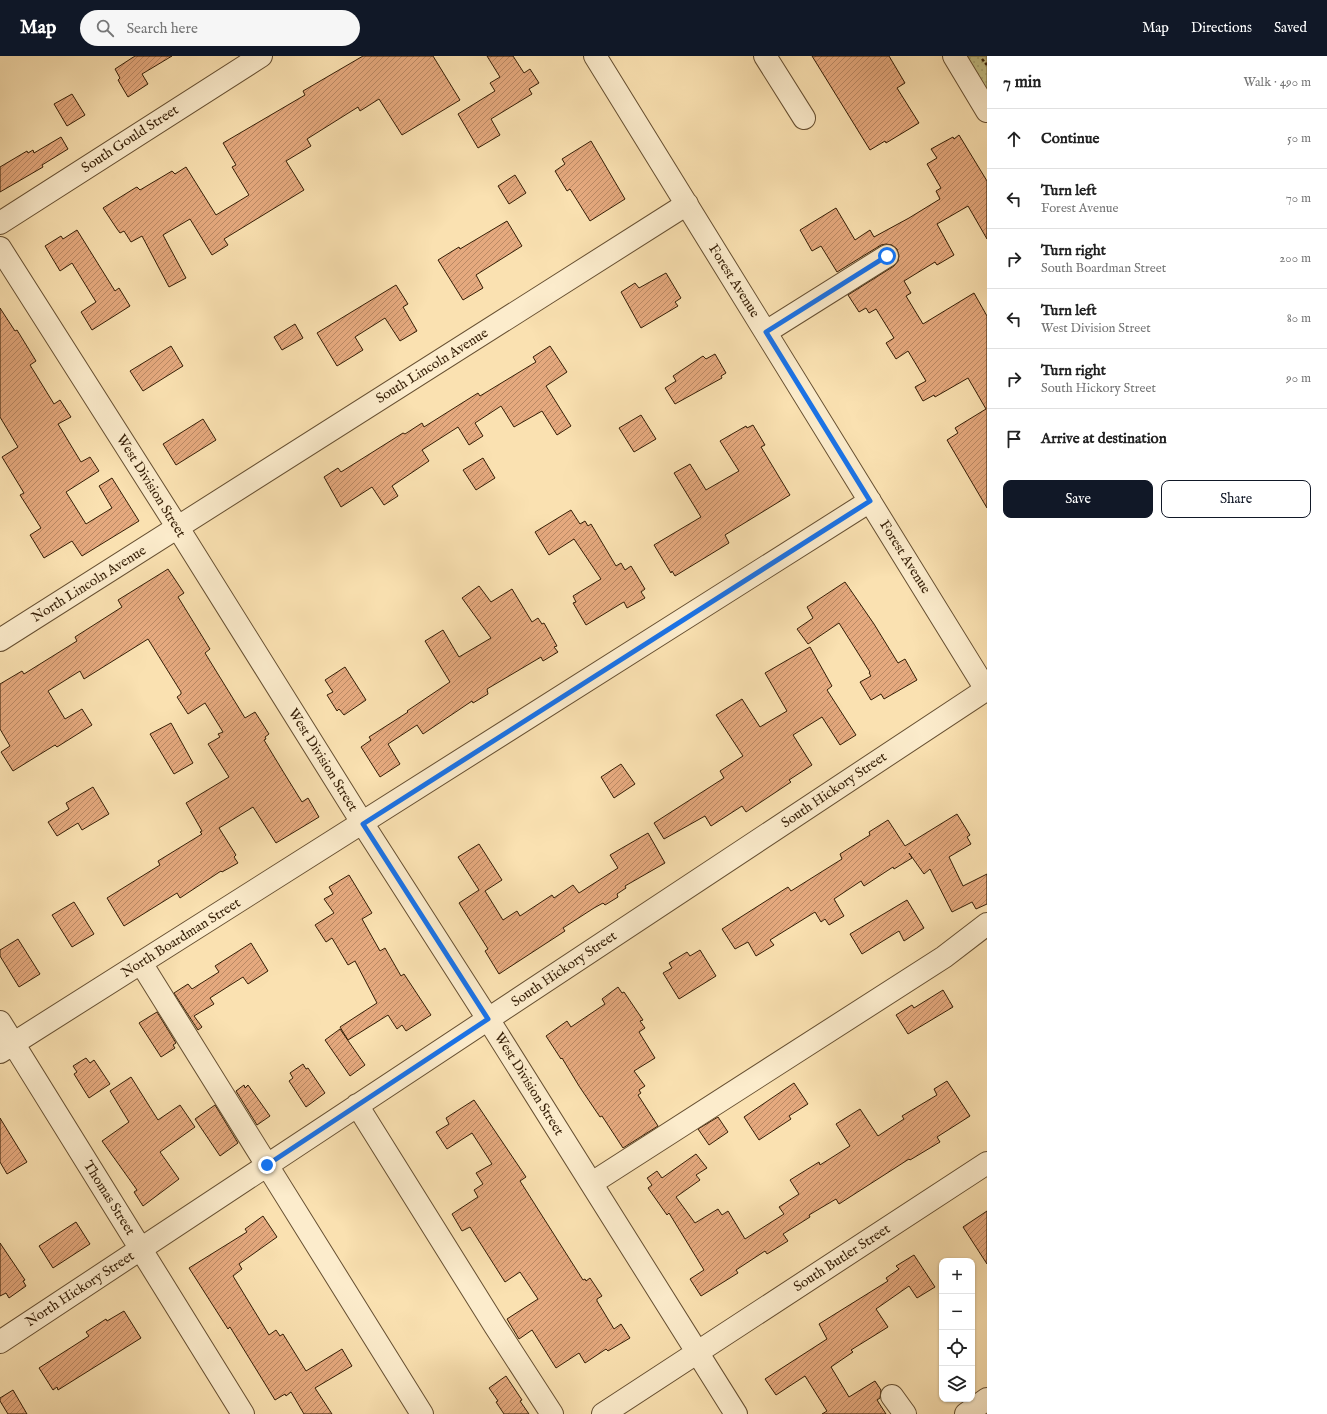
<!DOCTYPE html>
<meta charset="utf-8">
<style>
:root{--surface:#fff;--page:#f6f6f6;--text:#222;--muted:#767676;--line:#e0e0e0;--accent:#111827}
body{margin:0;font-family:"IM FELL English",serif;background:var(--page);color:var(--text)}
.controls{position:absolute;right:12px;bottom:12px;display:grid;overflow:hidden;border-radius:8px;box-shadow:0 1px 3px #0004}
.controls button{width:36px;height:36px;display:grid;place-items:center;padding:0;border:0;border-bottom:1px solid var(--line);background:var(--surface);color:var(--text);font:20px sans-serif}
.stop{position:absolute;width:12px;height:12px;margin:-9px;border:3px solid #1a73e8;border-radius:50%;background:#fff}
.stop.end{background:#1a73e8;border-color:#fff;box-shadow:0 1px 4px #0008}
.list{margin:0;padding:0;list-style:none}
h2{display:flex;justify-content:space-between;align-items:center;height:52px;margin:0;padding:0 16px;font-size:17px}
h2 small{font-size:13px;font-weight:400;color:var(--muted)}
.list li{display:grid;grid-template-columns:26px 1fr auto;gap:12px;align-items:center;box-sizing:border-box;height:60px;padding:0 16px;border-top:1px solid var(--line)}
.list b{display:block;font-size:15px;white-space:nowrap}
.list p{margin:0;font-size:13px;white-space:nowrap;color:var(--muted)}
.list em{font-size:13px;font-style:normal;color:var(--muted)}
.actions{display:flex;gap:8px;padding:12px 16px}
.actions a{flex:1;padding:9px 0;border:1px solid var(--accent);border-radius:8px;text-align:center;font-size:14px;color:var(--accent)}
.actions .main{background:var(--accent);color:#fff}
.icon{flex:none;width:22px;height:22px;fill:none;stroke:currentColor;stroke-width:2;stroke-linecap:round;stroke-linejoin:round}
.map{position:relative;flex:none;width:987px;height:1358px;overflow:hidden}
header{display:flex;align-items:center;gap:24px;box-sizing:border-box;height:56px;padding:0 20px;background:var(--accent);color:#fff}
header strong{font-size:19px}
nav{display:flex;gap:22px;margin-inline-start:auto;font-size:14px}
.search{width:280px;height:36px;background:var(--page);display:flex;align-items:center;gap:10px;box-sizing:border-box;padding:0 14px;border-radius:22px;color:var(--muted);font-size:15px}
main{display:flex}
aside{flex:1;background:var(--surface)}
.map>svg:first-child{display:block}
.grass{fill:url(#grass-dots);stroke:#7c7046}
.building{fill:url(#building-hatch);stroke:#351e06}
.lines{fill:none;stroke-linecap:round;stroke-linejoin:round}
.minor-casing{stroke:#664f31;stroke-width:24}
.path{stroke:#351e06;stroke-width:2.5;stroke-dasharray:3 2;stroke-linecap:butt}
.minor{stroke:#fceccc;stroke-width:22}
.route{stroke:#1a73e8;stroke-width:5}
.labels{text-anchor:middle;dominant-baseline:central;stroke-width:3;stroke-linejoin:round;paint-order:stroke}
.street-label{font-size:14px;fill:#351e06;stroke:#fceccc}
</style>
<header>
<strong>Map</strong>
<div class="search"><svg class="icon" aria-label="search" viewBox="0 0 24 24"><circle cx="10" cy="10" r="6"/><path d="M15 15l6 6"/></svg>Search here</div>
<nav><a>Map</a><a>Directions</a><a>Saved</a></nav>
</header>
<main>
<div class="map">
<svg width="987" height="1358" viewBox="0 0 987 1358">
<defs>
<pattern id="grass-dots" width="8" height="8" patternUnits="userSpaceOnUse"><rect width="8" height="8" fill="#c4c187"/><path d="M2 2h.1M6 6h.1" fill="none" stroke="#a9a573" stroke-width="1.8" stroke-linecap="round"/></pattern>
<pattern id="building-hatch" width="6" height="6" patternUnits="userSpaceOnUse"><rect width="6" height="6" fill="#e5a97e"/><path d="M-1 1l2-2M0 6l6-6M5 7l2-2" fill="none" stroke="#ba8965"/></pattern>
</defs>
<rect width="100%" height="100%" fill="#fae1b1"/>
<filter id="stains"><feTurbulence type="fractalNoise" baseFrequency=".005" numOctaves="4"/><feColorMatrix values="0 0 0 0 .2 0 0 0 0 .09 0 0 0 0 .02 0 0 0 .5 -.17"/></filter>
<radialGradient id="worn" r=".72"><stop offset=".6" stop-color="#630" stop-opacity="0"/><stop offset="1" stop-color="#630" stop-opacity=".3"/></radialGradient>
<path class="grass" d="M 954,0 L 987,0 L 987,55 Z"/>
<path class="building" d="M 135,0 L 172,0 L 142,18 L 148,28 L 128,41 L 118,24 L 120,22 L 115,13 Z
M 363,0 L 433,0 L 460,44 L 402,79 L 379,43 L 360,55 L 358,51 L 307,83 L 311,90 L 286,105 L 304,134 L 224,183 L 228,189 L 212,199 L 190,163 L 163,179 L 186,222 L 169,231 L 142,180 L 131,186 L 124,175 L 120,177 L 117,173 L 103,152 L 135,132 L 137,131 L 140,134 L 172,115 L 175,118 L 186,111 L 216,159 L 249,139 L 232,111 L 236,109 L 223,87 L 305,39 L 303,35 Z
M 487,0 L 513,0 L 524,17 L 530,13 L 539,27 L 529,33 L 532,38 L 491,63 L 500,79 L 478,92 L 458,58 L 495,35 L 490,27 L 500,21 Z
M 812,0 L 889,0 L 905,27 L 897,32 L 919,67 L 886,87 L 885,85 L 870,94 Z
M 72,38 L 85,59 L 67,70 L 54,48 Z
M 959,79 L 987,125 L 987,183 L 968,150 L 937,168 L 954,199 L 937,209 L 935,206 L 904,225 L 911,237 L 906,240 L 923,268 L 974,237 L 987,260 L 987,452 L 947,384 L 958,377 L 955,372 L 986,353 L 968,322 L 935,341 L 934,339 L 923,345 L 915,331 L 926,325 L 908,295 L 896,303 L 886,287 L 894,282 L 876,253 L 869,257 L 866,252 L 859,256 L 848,239 L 894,210 L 898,205 L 899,200 L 897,193 L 892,189 L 886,188 L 881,189 L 837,216 L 821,190 L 812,195 L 800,174 L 836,152 L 855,184 L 870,174 L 874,181 L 909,162 L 940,143 L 936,135 L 941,132 L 927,108 L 937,102 L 931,93 L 953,81 L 954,83 Z
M 61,81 L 68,93 L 42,109 L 43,111 L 0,136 L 0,111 L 27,95 L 28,97 L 33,94 L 34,97 Z
M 591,85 L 625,143 L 590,165 L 570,133 L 567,135 L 555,115 L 565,108 L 562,103 Z
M 515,119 L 526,137 L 509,148 L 498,130 Z
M 507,165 L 522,190 L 476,219 L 483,232 L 463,244 L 438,204 L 459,191 L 460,193 Z
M 77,174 L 115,235 L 119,232 L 130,250 L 92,274 L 81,256 L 96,246 L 72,207 L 60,215 L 45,190 L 61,180 L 63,183 Z
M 666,217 L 681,242 L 675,246 L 678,250 L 641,272 L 621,236 L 635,227 L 639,232 Z
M 396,229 L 408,248 L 403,251 L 417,275 L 400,285 L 385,262 L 355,281 L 363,294 L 337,310 L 317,277 Z
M 0,252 L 15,275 L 17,274 L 36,305 L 30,309 L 54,348 L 60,344 L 71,361 L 58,368 L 81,406 L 90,401 L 99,415 L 66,436 L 86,468 L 112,452 L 99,430 L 112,422 L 139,465 L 82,500 L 72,485 L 44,502 L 30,479 L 41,472 L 20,439 L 24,437 L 2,401 L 18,391 L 0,361 Z
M 295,268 L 303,282 L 282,294 L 274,281 Z
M 171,290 L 183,310 L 143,335 L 130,315 Z
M 550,290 L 567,316 L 546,330 L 571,370 L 557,379 L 542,355 L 514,371 L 501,350 L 475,367 L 483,380 L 469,389 L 458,371 L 422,394 L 429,405 L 392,430 L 398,440 L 384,449 L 372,431 L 341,451 L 324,421 L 338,412 L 341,416 L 403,377 L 405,378 L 422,367 L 424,371 L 478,337 L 480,340 L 536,306 L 533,301 Z
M 715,298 L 726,317 L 721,320 L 722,322 L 675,348 L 665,332 L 676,325 L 673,320 L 703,300 L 706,303 Z
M 641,359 L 656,383 L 634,396 L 619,372 Z
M 203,363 L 216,384 L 176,409 L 163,388 Z
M 753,369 L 765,389 L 761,391 L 790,439 L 725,479 L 729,487 L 675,520 L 672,515 L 671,517 L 654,489 L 701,461 L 674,417 L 690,408 L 706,434 L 739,415 L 720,385 L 746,370 L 747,372 Z
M 483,402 L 495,422 L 476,434 L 463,414 Z
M 571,454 L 580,468 L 585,465 L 588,470 L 591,468 L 616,510 L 621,507 L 625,514 L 631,510 L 645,533 L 641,536 L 645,542 L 627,552 L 624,546 L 622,547 L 586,569 L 573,547 L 576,546 L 573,540 L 601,523 L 574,483 L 549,499 L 535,476 Z
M 168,513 L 184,537 L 178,541 L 210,593 L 205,597 L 245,662 L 255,656 L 269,678 L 265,681 L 266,683 L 264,684 L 284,717 L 302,746 L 308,742 L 319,761 L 276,787 L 253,751 L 219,772 L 236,799 L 234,801 L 238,807 L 222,816 L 221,815 L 180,842 L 177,837 L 124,870 L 107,842 L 160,809 L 158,805 L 202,778 L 200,776 L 202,775 L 186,747 L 229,721 L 208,688 L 220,681 L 218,678 L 223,676 L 205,647 L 188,658 L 177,641 L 181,638 L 181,636 L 148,583 L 84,623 L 80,615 L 48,635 L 65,663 L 82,653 L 92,669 L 57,691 L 55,689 L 13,715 L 1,696 L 10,690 L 0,673 L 0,628 L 22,615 L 24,618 L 77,585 L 75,581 L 122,551 L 118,544 Z
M 845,526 L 874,568 L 898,607 L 905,603 L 917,624 L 884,643 L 881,638 L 871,644 L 860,626 L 871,620 L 869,617 L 870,616 L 839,567 L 808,588 L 797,573 L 813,562 L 807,551 Z
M 479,530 L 491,546 L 512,533 L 532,566 L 538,562 L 542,568 L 544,567 L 557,590 L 554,591 L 558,596 L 543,605 L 541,601 L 487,633 L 488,638 L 473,647 L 472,645 L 423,678 L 417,669 L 388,688 L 400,708 L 380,721 L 361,691 L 371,684 L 369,681 L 408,656 L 407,655 L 450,626 L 425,585 L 443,574 L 459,601 L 491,582 L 462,542 Z
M 810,591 L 832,630 L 827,634 L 856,679 L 840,689 L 822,661 L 793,679 L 812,709 L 789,724 L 791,726 L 746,756 L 742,750 L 711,770 L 705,760 L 664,783 L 654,767 L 724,722 L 720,715 L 743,700 L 716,659 L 742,643 L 760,671 L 787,655 L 765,617 Z
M 345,611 L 366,644 L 344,659 L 339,653 L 337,655 L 327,639 L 333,636 L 325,624 Z
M 171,667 L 193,707 L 174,718 L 150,678 Z
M 621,708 L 635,728 L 614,742 L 601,721 Z
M 93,731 L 109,758 L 82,774 L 78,767 L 57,780 L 48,766 L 69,753 L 66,747 Z
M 957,758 L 970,779 L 967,781 L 971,788 L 949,801 L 963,830 L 987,818 L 987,848 L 976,853 L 972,846 L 952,856 L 930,813 L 924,818 L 909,797 L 912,802 L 894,813 L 893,811 L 864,830 L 861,825 L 834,843 L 844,860 L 829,869 L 825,863 L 821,866 L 815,856 L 770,884 L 774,889 L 756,900 L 748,886 L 735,893 L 722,873 L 788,831 L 791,835 L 842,803 L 840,798 L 870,779 L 869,776 L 888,764 L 905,790 Z
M 648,777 L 665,807 L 625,830 L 626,832 L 617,838 L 618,841 L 605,849 L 603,847 L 594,852 L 563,872 L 565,875 L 499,918 L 485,895 L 488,893 L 459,847 L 479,834 L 458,801 L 479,788 L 502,824 L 485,835 L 503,864 L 517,855 L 520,860 L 552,839 L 554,842 L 573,829 L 579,837 L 618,812 L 610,799 Z
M 349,819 L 372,857 L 362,863 L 380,895 L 385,892 L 401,920 L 404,918 L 431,959 L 406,975 L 402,969 L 397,973 L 388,959 L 348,984 L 340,971 L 377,947 L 355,905 L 348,909 L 332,882 L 326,886 L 315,869 L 334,857 L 324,843 L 333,838 L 329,831 Z
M 907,844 L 924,872 L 904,885 L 899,875 L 862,898 L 850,878 Z
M 74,846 L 94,878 L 72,891 L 52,859 Z
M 18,883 L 40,918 L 19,931 L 0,900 L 0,894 Z
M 251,887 L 268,915 L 248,928 L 243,921 L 210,942 L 214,948 L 194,960 L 202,971 L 198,974 L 174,937 L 188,928 L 192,933 L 219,916 L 215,910 Z
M 700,894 L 716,920 L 679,943 L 663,917 L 672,912 L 669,907 L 687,896 L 690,900 Z
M 618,931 L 622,937 L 624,936 L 643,964 L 640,965 L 645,972 L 639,976 L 655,1002 L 634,1015 L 645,1030 L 639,1034 L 641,1037 L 638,1039 L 658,1070 L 623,1092 L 602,1060 L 600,1061 L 579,1030 L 562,1002 L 561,1003 L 546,980 L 567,965 L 571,971 L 605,948 L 602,943 Z
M 943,934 L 953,951 L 908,978 L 896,959 L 912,949 L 914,952 Z
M 157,956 L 176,987 L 173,989 L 175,992 L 161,1001 L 139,967 Z
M 340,973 L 365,1009 L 350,1020 L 325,984 Z
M 86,1002 L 90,1007 L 94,1004 L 110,1028 L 89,1042 L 74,1018 L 77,1016 L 73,1010 Z
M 303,1008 L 306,1013 L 308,1012 L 325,1037 L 306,1051 L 289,1025 L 293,1022 L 290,1017 Z
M 131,1021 L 158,1064 L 180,1049 L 195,1071 L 160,1096 L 179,1123 L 143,1150 L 134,1136 L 137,1134 L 102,1085 L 129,1066 L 110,1035 Z
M 947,1025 L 970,1060 L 937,1081 L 940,1086 L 910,1104 L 909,1103 L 839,1148 L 836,1143 L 809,1159 L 810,1161 L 783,1178 L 788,1185 L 767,1198 L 765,1195 L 736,1214 L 738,1217 L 701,1240 L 690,1223 L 704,1214 L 669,1157 L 667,1159 L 648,1132 L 652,1129 L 647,1122 L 657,1115 L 662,1122 L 696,1098 L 707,1112 L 696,1119 L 700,1124 L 676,1141 L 695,1167 L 718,1153 L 722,1159 L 728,1155 L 745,1183 L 784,1158 L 779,1151 L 799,1138 L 790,1124 L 819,1106 L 820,1109 L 850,1090 L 836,1068 L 860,1053 L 878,1080 L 904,1063 L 902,1060 L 937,1039 L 934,1033 Z
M 794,1027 L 808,1048 L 789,1060 L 791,1063 L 759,1084 L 744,1061 Z
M 244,1029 L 245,1032 L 248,1029 L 270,1060 L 257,1069 L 236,1035 Z
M 474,1044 L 526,1121 L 520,1125 L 583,1224 L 585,1223 L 586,1225 L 590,1222 L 602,1240 L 597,1243 L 597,1245 L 614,1273 L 621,1268 L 630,1282 L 608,1295 L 606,1293 L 585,1307 L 579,1297 L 556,1312 L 532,1274 L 519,1283 L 507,1263 L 538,1243 L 520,1216 L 505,1226 L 470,1171 L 462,1175 L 452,1158 L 478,1141 L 474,1134 L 483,1128 L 476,1117 L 492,1108 L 472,1077 L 447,1093 L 436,1076 L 449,1068 L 446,1062 Z
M 215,1049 L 238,1087 L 220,1100 L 195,1063 Z
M 718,1061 L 728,1076 L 709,1089 L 698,1073 Z
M 0,1062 L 27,1106 L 7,1118 L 0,1106 Z
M 987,1155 L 987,1208 L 963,1171 Z
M 263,1160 L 277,1181 L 239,1208 L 242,1213 L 233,1220 L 269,1279 L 276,1274 L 280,1280 L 283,1278 L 306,1315 L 342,1293 L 352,1310 L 315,1332 L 332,1358 L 304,1358 L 291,1336 L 286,1340 L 285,1338 L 275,1344 L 230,1271 L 228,1273 L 189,1212 L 247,1176 L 245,1173 Z
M 76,1166 L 90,1188 L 53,1212 L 39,1190 Z
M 0,1187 L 25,1224 L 23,1225 L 26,1230 L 9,1242 L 6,1237 L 0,1240 Z
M 914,1199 L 935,1231 L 917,1242 L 909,1230 L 876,1253 L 888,1271 L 851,1294 L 853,1296 L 831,1311 L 849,1341 L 875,1325 L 881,1334 L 880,1342 L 877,1344 L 886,1358 L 822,1358 L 827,1355 L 805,1320 L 776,1339 L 765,1323 L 827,1283 L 819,1268 L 888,1225 L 886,1222 L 899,1213 L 896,1210 Z
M 124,1255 L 141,1282 L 58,1334 L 57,1331 L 53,1334 L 39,1312 L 89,1280 L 86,1276 L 106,1263 L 107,1265 Z
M 506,1320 L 522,1344 L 520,1345 L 529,1358 L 504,1358 L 496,1346 L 498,1345 L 489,1332 Z
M 13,1334 L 27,1358 L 8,1358 L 0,1345 L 0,1342 Z"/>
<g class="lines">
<g class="minor-casing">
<path id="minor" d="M 595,0 L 987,635
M 765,0 L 804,62
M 954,0 L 987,55
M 0,167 L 261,0
M 0,192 L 178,472 L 363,768 L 488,963 L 736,1358
M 766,276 L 887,200
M 0,584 L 687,148
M 141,907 L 422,1358
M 0,966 L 243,1358
M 0,996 L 870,445
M 357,1049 L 495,1270 L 552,1358
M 592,1127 L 944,901 L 987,868
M 0,1286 L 987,633
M 892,1340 L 905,1358
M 603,1358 L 987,1107
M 966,1358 L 987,1343"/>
</g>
<path class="path" d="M 982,3 L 987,9"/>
<use href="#minor" class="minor"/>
</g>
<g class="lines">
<path class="route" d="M 267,1109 L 488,963 L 363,768 L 870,445 L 766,276 L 887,200"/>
</g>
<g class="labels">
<g class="street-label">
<text transform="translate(130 83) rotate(-33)">South Gould Street</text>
<text transform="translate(734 225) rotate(58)">Forest Avenue</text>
<text transform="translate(432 310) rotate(-32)">South Lincoln Avenue</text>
<text transform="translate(151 430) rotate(58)">West Division Street</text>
<text transform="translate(905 501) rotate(58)">Forest Avenue</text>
<text transform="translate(89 528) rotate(-32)">North Lincoln Avenue</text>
<text transform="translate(323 704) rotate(58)">West Division Street</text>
<text transform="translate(834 734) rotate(-34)">South Hickory Street</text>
<text transform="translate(181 882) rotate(-32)">North Boardman Street</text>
<text transform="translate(564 913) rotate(-34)">South Hickory Street</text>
<text transform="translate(529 1028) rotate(58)">West Division Street</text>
<text transform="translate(109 1142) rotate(58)">Thomas Street</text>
<text transform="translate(842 1202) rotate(-33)">South Butler Street</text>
<text transform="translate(80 1233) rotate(-33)">North Hickory Street</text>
</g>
</g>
<rect width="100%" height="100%" filter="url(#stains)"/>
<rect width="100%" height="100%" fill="url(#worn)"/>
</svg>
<div class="controls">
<button>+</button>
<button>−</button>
<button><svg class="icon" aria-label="locate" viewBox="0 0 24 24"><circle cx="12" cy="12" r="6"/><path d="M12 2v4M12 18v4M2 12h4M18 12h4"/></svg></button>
<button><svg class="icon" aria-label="layers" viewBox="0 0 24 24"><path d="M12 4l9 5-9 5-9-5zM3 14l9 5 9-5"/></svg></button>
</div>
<div class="stop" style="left:887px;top:200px"></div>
<div class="stop end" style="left:267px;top:1109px"></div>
</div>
<aside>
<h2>7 min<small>Walk · 490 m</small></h2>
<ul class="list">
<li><svg class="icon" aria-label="ahead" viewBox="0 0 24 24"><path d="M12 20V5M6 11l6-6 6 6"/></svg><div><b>Continue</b></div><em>50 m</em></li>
<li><svg class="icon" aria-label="left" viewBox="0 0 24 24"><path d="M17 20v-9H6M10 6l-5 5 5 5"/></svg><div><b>Turn left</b><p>Forest Avenue</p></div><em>70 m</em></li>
<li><svg class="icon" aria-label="right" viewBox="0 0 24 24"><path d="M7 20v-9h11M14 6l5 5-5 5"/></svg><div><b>Turn right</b><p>South Boardman Street</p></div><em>200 m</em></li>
<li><svg class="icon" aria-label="left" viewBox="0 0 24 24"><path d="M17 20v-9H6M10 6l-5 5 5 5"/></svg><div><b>Turn left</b><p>West Division Street</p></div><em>80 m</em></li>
<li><svg class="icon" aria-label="right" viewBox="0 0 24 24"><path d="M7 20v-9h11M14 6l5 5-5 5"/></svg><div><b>Turn right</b><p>South Hickory Street</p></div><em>90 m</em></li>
<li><svg class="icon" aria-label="arrive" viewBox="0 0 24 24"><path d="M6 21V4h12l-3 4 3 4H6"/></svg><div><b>Arrive at destination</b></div></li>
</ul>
<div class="actions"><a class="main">Save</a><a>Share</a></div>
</aside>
</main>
